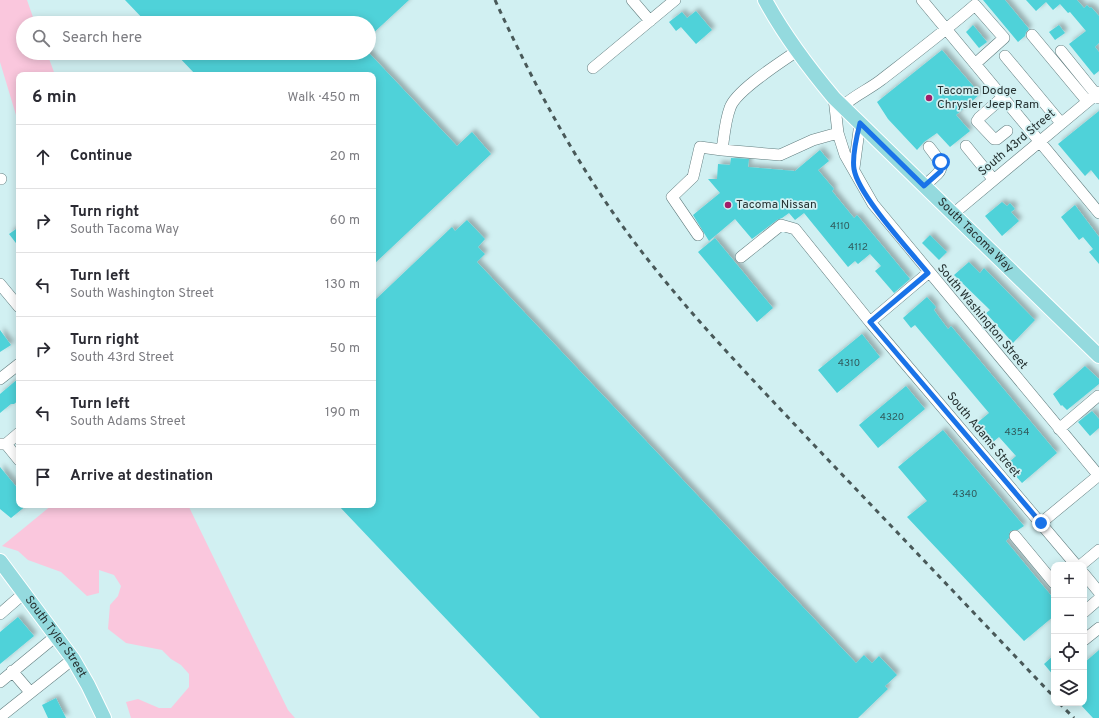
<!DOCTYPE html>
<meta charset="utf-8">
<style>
:root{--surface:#fff;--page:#f7f7f7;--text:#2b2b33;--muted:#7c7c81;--line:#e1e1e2}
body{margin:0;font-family:Overpass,sans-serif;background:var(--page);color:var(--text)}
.controls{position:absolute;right:12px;bottom:12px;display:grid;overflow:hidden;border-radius:8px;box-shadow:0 2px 10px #0003}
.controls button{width:36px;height:36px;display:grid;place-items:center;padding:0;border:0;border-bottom:1px solid var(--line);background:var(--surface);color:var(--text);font:20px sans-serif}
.stop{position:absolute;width:12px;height:12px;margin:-9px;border:3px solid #1a73e8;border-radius:50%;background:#fff}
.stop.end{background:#1a73e8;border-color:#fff;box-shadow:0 1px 4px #0008}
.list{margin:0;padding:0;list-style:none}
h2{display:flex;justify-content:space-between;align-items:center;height:52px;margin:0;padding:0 16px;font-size:17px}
h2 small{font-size:13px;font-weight:400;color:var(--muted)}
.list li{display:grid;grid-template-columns:26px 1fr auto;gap:12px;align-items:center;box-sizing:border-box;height:64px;padding:0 16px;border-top:1px solid var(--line)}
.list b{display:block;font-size:15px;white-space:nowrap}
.list p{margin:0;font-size:13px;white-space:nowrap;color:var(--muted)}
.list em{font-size:13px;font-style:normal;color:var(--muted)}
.icon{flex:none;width:22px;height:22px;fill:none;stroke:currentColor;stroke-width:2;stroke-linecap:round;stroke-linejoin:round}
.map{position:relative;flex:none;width:1099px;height:718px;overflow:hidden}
.search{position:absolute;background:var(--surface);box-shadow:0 2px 10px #0003;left:16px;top:16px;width:360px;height:44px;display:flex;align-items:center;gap:10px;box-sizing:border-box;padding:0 14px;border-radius:22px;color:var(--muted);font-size:15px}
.panel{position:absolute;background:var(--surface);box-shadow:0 2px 10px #0003;left:16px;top:72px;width:360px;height:436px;border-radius:8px}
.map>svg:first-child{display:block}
.green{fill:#fac7dd}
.building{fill:#4fd2d9;filter:url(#shadow)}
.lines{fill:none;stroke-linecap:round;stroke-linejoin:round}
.minor-casing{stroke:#617d7f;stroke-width:12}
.major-casing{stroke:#fff;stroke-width:16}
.minor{stroke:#fff;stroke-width:11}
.major{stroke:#94dade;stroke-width:14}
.rail{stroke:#495959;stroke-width:3;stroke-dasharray:5 5;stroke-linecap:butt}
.route{stroke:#1a73e8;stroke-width:5}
.poi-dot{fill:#a21c69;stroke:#d1f0f2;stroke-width:1.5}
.labels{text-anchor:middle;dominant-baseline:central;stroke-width:3.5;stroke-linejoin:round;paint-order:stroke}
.number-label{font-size:10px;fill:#305a5c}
.poi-label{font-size:12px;fill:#263232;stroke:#d1f0f2;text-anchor:start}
.street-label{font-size:12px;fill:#263232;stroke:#d1f0f2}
</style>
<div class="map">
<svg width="1099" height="718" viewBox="0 0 1099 718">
<defs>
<filter id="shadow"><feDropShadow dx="3.5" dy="-3.5" stdDeviation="2" flood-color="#0004"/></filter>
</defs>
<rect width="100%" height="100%" fill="#d1f0f2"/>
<path class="green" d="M 0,0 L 27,0 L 35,23 L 23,23 L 23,53 L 47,53 L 55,75 L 19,75 L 19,125 L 0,62 Z
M 52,505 L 188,505 L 288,710 L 295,718 L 131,718 L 126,702 L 138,699 L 159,708 L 171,708 L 189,687 L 189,674 L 181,665 L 171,659 L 162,650 L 126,643 L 108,629 L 110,605 L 118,596 L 121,586 L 114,575 L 99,570 L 99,593 L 87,596 L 61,572 L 28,560 L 18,551 L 2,546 Z"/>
<path class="building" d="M 125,0 L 409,0 L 369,37 L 369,23 L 147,23 Z
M 983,0 L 1005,0 L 1029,29 L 1026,32 L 1025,36 L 1018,42 Z
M 1026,0 L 1077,0 L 1084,8 L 1087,5 L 1090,8 L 1091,7 L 1099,16 L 1099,43 L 1095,47 L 1099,52 L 1099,71 L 1094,75 L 1069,44 L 1086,31 L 1070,12 L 1068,13 L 1060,4 L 1053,10 L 1046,2 L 1036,11 Z
M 696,11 L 712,30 L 696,44 L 681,27 L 676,31 L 669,22 L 682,12 L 687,18 Z
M 973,25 L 987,42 L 979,48 L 966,32 Z
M 1059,25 L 1065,33 L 1055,40 L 1049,32 Z
M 942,50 L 980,94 L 956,115 L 970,131 L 950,147 L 937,133 L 924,142 L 917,150 L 888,119 L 877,102 Z
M 175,53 L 369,53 L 457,146 L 472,132 L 491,154 L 373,265 L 373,75 L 196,75 Z
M 1099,111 L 1099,180 L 1091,170 L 1085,176 L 1058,144 Z
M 820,150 L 829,161 L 818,170 L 834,189 L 832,191 L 854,218 L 857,215 L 910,279 L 894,293 L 875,271 L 881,266 L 870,254 L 858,264 L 855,261 L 848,267 L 804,213 L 795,220 L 789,213 L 782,218 L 777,220 L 752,239 L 735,219 L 709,241 L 693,215 L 720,193 L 708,179 L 717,179 L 718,164 L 730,165 L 731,158 L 749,159 L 748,167 L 795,171 Z
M 1002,202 L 1007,206 L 1010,203 L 1015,209 L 1011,212 L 1019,221 L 1002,236 L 985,216 Z
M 1075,205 L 1099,237 L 1099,264 L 1089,252 L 1093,249 L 1083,237 L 1079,240 L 1061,217 Z
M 467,220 L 485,239 L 478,247 L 485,254 L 477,262 L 856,663 L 864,655 L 872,663 L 879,656 L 897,675 L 885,686 L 888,689 L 858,718 L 540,718 L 338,505 L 373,505 L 373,302 L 452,227 L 455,231 Z
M 19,227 L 19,247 L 9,234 Z
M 930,235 L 947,252 L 939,260 L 922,243 Z
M 715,238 L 773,308 L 757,322 L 698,252 Z
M 969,262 L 980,273 L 984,268 L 1035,320 L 1013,343 L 986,313 L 990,310 L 954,275 Z
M 927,297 L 936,307 L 934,310 L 939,317 L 948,329 L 951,326 L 1057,453 L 1022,483 L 1006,465 L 1016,456 L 999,437 L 993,442 L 977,423 L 989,413 L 915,325 L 911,328 L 903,318 Z
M 0,330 L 11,345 L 0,352 Z
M 862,334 L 880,357 L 837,393 L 818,370 Z
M 1085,366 L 1099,379 L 1099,384 L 1067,410 L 1062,405 L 1061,406 L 1053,394 Z
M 19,378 L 19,400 L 14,404 L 11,404 L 0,413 L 0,394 Z
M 906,386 L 925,409 L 878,448 L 859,425 Z
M 1092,411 L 1099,419 L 1099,428 L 1090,436 L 1078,422 Z
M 943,430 L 1024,526 L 1018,530 L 1010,531 L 1009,538 L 1006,541 L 1054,599 L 1054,616 L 1024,641 L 907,517 L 927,501 L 898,467 Z
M 0,467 L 19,490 L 19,505 L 27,505 L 11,518 L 0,509 Z
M 18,617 L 34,636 L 0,664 L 0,632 Z
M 1099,650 L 1099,718 L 1093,718 L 1079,703 L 1084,703 L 1084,663 Z
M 1054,655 L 1054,676 L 1044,664 Z
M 56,698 L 66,718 L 48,718 L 42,705 Z"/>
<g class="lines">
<g class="minor-casing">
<path id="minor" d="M 632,0 L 650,21
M 922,0 L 1099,213
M 1032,35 L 1087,101
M 1061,51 L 1099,98
M 1005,56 L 1061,123
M 593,68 L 675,0
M 1003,97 L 979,118 L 977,121 L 994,139 L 997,139 L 1007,131
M 834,98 L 838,133 L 845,155 L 873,204 L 1099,476
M 843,106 C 855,95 868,90 881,80 C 912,56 945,31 975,5 L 1004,38 L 975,64
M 966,146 L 993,179
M 722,150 C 724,137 725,121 730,108 C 735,91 781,62 797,51
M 854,168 L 860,123
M 0,179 L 1,179
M 924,186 C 944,168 947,170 929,147
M 953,214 L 1099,92
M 698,235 L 672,197 L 693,177 L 700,147 L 722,150 L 780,155 L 813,140 L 838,133
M 741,257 L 781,225 L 795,229 L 870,322 L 1076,565
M 0,284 L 19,307
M 870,322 L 928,273
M 0,379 L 19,364
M 1059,429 L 1098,396
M 0,444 L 6,444 L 19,433
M 6,444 L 19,460
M 1041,523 L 1099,475
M 1015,536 L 1054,583
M 1081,565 L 1099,550
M 1084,574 L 1099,592
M 1084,612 L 1099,599
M 0,614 L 23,594
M 1084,640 L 1099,628
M 12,671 L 30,692
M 0,682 L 56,636
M 0,717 L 73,659"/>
</g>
<g class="major-casing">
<g id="major">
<path id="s1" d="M 765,0 C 784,35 808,67 834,98 L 1099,356"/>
<path id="s2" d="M 0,561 L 73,659 L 88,685 L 104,718"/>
</g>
</g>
<use href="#minor" class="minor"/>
<use href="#major" class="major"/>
<path class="rail" d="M 495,0 C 526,68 561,135 603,198 C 663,288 740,366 814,445 C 894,529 974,613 1054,697
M 1059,703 L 1074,718"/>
</g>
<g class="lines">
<path class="route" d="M 941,162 L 941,171 L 924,186 L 860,123 C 857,135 852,157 854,169 C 858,195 910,251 928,273 L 870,322 L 1041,523"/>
</g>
<g class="poi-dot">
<circle cx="929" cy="98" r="4"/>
<circle cx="728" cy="205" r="4"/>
</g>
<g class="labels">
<g class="number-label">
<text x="840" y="226">4110</text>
<text x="858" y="247">4112</text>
<text x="849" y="363">4310</text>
<text x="892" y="417">4320</text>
<text x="1017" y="432">4354</text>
<text x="965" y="494">4340</text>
</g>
<g class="poi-label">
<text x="937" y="91">Tacoma Dodge<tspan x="937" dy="14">Chrysler Jeep Ram</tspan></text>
<text x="736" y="205">Tacoma Nissan</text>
</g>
<g class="street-label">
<text transform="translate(1017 143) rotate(-40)">South 43rd Street</text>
<text stroke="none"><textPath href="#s1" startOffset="317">South Tacoma Way</textPath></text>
<text transform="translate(982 317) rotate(50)">South Washington Street</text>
<text transform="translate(983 435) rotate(50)">South Adams Street</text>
<text stroke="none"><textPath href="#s2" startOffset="94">South Tyler Street</textPath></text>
</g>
</g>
</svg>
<div class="controls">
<button>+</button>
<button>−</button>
<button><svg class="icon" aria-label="locate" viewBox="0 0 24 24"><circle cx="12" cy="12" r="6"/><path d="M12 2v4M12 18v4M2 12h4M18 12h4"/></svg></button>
<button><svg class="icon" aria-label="layers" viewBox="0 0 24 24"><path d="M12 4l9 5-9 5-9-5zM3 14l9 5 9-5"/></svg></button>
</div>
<div class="stop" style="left:941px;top:162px"></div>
<div class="stop end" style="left:1041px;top:523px"></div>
<div class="search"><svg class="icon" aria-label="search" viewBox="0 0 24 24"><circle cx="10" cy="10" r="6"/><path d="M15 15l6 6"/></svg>Search here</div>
<section class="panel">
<h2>6 min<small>Walk · 450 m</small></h2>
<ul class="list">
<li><svg class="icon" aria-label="ahead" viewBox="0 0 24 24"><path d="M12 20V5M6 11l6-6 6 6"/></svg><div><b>Continue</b></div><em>20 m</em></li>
<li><svg class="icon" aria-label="right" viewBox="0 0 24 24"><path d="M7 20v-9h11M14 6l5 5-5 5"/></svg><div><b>Turn right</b><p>South Tacoma Way</p></div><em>60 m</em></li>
<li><svg class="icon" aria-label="left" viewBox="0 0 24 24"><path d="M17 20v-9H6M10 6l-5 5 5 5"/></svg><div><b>Turn left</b><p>South Washington Street</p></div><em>130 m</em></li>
<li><svg class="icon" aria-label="right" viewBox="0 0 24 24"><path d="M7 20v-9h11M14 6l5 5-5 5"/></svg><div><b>Turn right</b><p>South 43rd Street</p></div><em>50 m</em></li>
<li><svg class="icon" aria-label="left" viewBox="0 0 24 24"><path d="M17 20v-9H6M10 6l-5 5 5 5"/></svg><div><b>Turn left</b><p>South Adams Street</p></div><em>190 m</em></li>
<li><svg class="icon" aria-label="arrive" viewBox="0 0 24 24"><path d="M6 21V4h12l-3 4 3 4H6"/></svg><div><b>Arrive at destination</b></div></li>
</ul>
</section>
</div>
